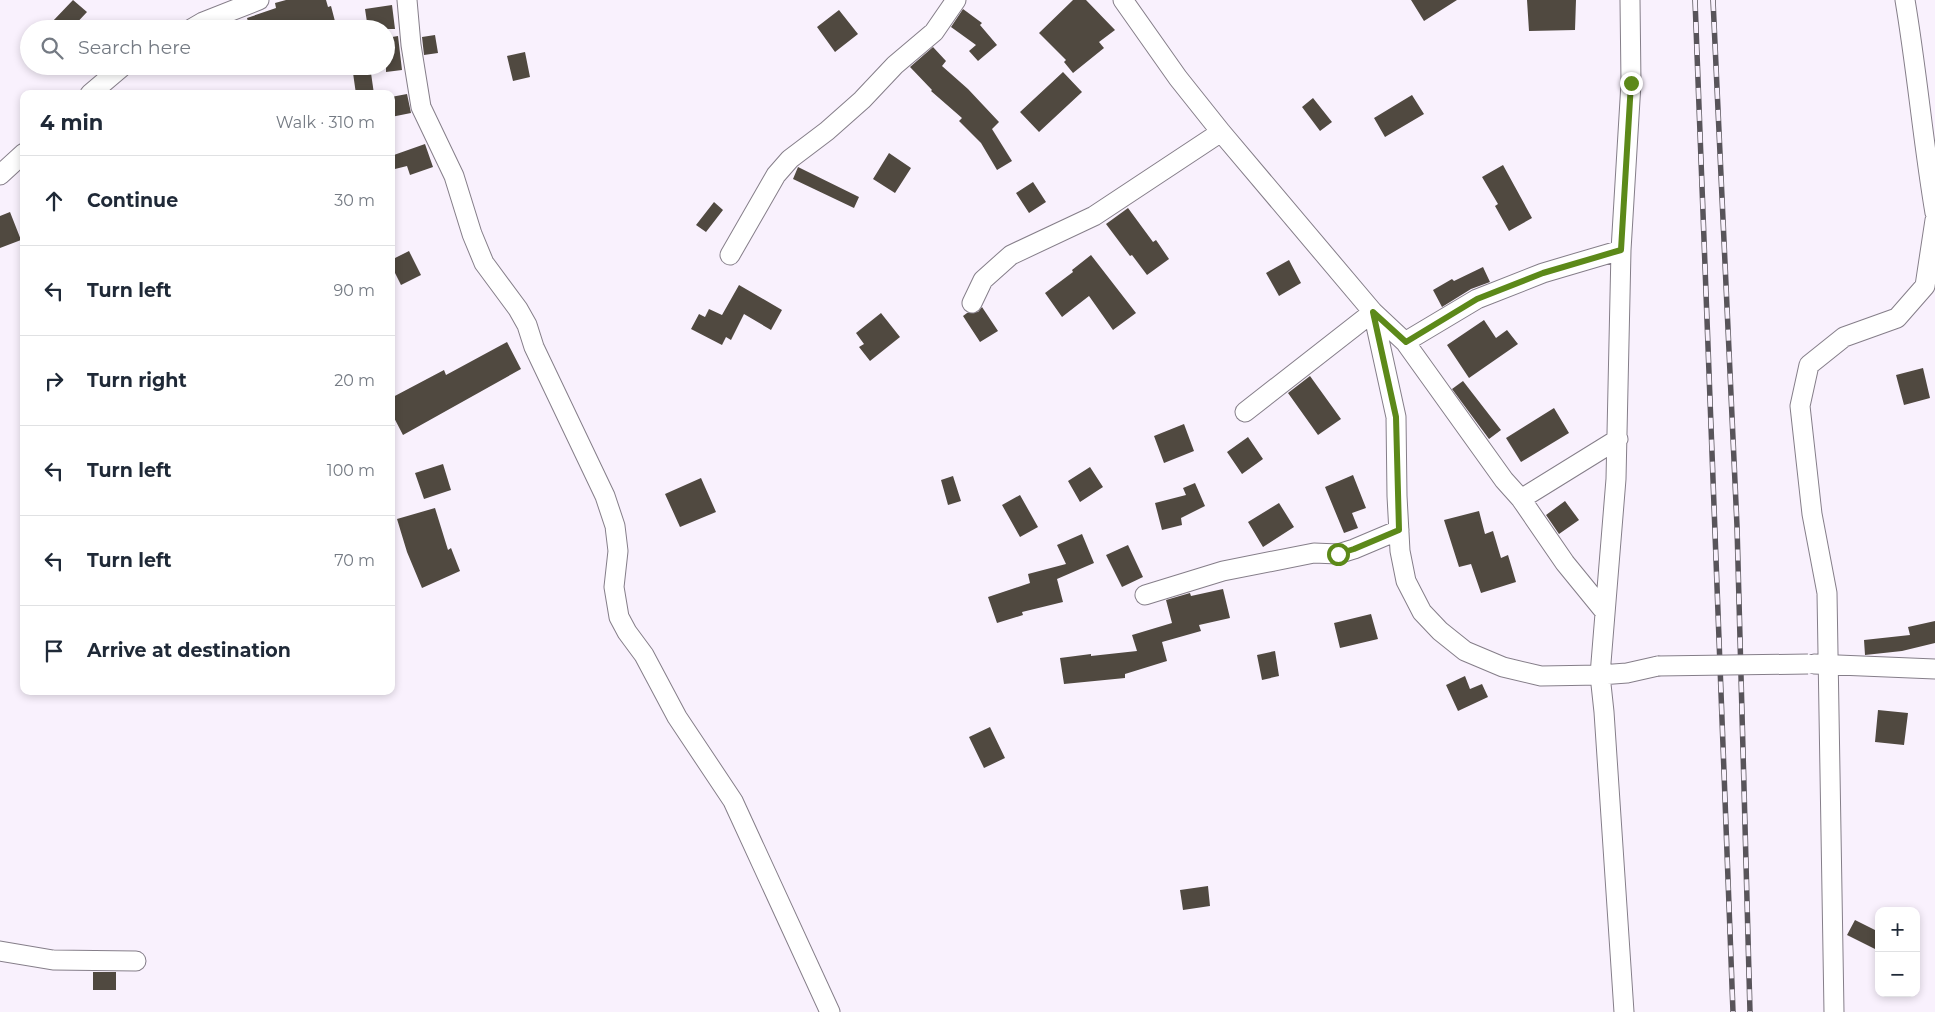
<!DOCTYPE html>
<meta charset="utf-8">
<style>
:root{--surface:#fff;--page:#f2f2f3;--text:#1f2937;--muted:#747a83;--line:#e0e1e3}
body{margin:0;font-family:Montserrat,sans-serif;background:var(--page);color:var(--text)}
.controls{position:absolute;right:15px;bottom:15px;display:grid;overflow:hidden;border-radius:10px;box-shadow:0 2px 8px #0003}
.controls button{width:45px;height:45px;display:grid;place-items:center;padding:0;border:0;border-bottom:1px solid var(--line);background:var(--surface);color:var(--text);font:25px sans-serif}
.stop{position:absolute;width:15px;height:15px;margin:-11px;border:4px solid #5c8919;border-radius:50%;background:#fff}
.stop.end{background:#5c8919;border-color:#fff;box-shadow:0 1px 5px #0008}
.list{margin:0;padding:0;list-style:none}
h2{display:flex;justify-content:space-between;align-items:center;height:65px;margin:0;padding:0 20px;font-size:21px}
h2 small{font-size:16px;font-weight:400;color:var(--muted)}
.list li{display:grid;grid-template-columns:32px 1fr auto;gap:15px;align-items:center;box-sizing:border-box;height:90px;padding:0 20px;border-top:1px solid var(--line)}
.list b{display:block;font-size:19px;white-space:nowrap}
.list em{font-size:16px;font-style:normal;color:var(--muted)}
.icon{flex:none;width:28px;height:28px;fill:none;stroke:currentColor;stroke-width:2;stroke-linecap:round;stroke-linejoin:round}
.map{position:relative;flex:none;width:1935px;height:1012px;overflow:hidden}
.search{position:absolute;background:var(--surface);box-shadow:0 2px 8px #0003;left:20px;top:20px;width:375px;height:55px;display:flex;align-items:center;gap:12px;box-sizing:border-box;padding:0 18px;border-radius:28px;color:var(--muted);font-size:19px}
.panel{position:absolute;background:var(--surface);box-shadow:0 2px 8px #0003;left:20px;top:90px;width:375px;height:605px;border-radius:10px}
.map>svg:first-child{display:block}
.building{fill:#504940}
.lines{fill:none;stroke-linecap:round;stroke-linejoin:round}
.minor-casing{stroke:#857e89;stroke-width:21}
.minor{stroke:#fff;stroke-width:19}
.rail-casing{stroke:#58545a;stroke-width:5.5}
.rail{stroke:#f9f1fd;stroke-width:4;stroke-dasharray:11;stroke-linecap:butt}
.minor-bridge-casing{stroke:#857e89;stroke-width:21;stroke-linecap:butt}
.minor-bridge{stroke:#fff;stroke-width:19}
.route{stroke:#5c8919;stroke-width:6}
</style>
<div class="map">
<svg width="1935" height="1012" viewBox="0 0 1935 1012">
<rect width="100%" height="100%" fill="#f9f1fd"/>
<path class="building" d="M 73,0 L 87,12 L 71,29 L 59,29 L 52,22 Z
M 286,0 L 326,0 L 328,7 L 331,6 L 337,29 L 250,29 L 247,18 L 276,8 L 275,3 Z
M 1073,0 L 1086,0 L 1115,30 L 1099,42 L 1104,48 L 1073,73 L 1064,62 L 1066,60 L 1039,33 Z
M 1411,0 L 1457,0 L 1424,21 Z
M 1527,0 L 1576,0 L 1575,30 L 1529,31 Z
M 392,5 L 395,29 L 368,29 L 365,9 Z
M 963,9 L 982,23 L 980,25 L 997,45 L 978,61 L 969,51 L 976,45 L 951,27 Z
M 839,10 L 858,34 L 835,52 L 817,27 Z
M 435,35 L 438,53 L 424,55 L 422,37 Z
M 398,36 L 402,70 L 386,72 L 386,38 Z
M 933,47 L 946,61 L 942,66 L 968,89 L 999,122 L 992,129 L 1012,161 L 997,170 L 981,143 L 959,121 L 962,118 L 931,91 L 932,90 L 910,67 Z
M 525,52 L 530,77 L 513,81 L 507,56 Z
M 352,66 L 370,66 L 374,94 L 356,94 Z
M 1063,72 L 1082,92 L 1039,132 L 1020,112 Z
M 407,94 L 411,113 L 391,117 L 391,97 Z
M 1412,95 L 1424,114 L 1385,137 L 1374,118 Z
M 1313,98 L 1332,122 L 1320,131 L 1302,107 Z
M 425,144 L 433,167 L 410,175 L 407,166 L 391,170 L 391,156 Z
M 889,153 L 911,168 L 895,193 L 873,179 Z
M 1503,165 L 1532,218 L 1509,231 L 1495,206 L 1498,204 L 1482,177 Z
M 798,167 L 859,197 L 854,208 L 793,179 Z
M 1033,182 L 1046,202 L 1029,213 L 1016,193 Z
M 714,202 L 723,210 L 706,232 L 696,225 Z
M 1128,208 L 1153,242 L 1156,240 L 1169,259 L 1147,275 L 1132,255 L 1130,256 L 1106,224 Z
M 10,212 L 21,240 L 0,248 L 0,216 Z
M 409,251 L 421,275 L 401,285 L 391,265 L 391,260 Z
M 1091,255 L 1136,313 L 1113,330 L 1089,296 L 1062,317 L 1045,293 L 1073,272 L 1072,270 Z
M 1289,260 L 1301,283 L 1279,296 L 1266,273 Z
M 1483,267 L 1490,282 L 1471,289 L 1442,307 L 1433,290 L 1452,279 L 1454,281 Z
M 739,285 L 782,310 L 771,330 L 744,314 L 731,340 L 726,337 L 722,345 L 691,329 L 699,314 L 705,317 L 709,309 L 722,315 Z
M 982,307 L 998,331 L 980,342 L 963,316 L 967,313 L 978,312 Z
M 881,313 L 900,337 L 870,361 L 859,347 L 864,344 L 856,333 Z
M 1484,320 L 1496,338 L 1507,330 L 1518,344 L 1469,378 L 1447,345 Z
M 507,342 L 521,369 L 403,435 L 391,412 L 391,398 L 444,370 L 446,375 Z
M 1923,368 L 1930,398 L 1904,405 L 1896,375 Z
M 1310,376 L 1341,419 L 1318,435 L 1288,393 Z
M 1463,381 L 1501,430 L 1489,439 L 1452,389 Z
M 1554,408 L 1569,433 L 1521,462 L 1506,438 Z
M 1184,424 L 1194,451 L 1164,463 L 1154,436 Z
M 1248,437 L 1263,459 L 1242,474 L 1227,452 Z
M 443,464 L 451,490 L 424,499 L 415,473 Z
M 1090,467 L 1103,487 L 1080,502 L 1068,481 Z
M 1353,475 L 1366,508 L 1352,513 L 1358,528 L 1344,533 L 1325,487 Z
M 953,476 L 961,501 L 948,505 L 941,480 Z
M 701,478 L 716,512 L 680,527 L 665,494 Z
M 1195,483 L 1205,506 L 1181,518 L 1182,525 L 1162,530 L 1155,503 L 1186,495 L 1183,488 Z
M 1020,495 L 1038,527 L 1020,537 L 1002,505 Z
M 1565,501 L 1579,520 L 1559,534 L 1546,515 Z
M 1279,503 L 1294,527 L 1263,547 L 1248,522 Z
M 435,508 L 448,550 L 451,548 L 460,571 L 422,588 L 407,552 L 397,519 Z
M 1479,511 L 1485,534 L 1493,531 L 1501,558 L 1508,555 L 1516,582 L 1481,593 L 1471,564 L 1459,567 L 1444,520 Z
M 1082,534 L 1094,563 L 1057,579 L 1063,602 L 1022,612 L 1023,615 L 997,623 L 988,597 L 1030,583 L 1028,574 L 1066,564 L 1057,545 Z
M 1128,545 L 1143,577 L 1122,587 L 1106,555 Z
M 1223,589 L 1230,618 L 1199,625 L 1201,631 L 1162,642 L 1167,661 L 1125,674 L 1125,678 L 1064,684 L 1060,658 L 1091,654 L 1091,656 L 1137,651 L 1132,635 L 1172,623 L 1166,600 L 1190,593 L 1191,596 Z
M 1371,614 L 1378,639 L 1340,648 L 1334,623 Z
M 1935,621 L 1935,643 L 1902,651 L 1865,655 L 1864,640 L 1910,635 L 1908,627 Z
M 1275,651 L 1279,676 L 1262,680 L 1257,655 Z
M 1465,676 L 1470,689 L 1482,684 L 1488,697 L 1458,711 L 1446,685 Z
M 1878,710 L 1908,713 L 1904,745 L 1875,742 Z
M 990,727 L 1005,758 L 984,768 L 969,737 Z
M 1208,886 L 1210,906 L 1183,910 L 1180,890 Z
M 1855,920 L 1879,932 L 1879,951 L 1847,935 Z
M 93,972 L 116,972 L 116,990 L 93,990 Z"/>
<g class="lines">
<g class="minor-casing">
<path id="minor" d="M 407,0 L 411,45 L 421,107 L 454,176 L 472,234 L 484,263 L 518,309 L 527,325 L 534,347 L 605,496 L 615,526 L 618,551 L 614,587 L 619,617 L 627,632 L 644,655 L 677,717 L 733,801 L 830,1012
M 1123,0 L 1178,78 L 1221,132 L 1373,312 L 1405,342 L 1504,480 L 1521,499 L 1565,563 L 1605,612
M 1905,0 C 1917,71 1923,142 1935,213
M 191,29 L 203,22 L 259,0
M 90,94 L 123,66
M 0,175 L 24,153
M 730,255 L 776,175 L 790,159 L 827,131 L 862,100 L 895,65 L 934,32 L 956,0
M 972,303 L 983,280 L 1011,255 L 1094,216 L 1221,132
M 1405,342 L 1477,299 L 1543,273 L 1621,250
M 1245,412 L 1373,312 L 1396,417 L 1397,496 L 1400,551 L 1406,581 L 1422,612 L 1440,631 L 1465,651 L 1503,667 L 1541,676 L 1600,675 L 1627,673 L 1658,666
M 1521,499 L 1618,439
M 1145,595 L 1223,571 L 1314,553 L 1338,554 L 1354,549 L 1399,530
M 1814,664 L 1935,669
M 0,951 L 53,960 L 136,961
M 1624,1012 L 1604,712 L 1600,675 L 1616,479 L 1621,250 L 1631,83 L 1630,0
M 1834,1012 L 1827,593 L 1812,514 L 1800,406 L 1809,365 L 1844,337 L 1897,318 L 1925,286 L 1935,220"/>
</g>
<use href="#minor" class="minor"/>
<g class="rail-casing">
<path id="rail" d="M 1695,0 L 1733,1012
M 1713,0 L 1737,526 L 1750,1012"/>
</g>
<use href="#rail" class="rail"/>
<g class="minor-bridge-casing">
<path id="minor-bridge" d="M 1658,666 L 1808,664"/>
</g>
<use href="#minor-bridge" class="minor-bridge"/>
</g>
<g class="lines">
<path class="route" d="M 1338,554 L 1354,549 L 1399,530 L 1396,417 L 1373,312 L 1406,342 L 1477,299 L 1543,273 L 1621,250 L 1631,83"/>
</g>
</svg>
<div class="controls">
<button>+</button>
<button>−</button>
</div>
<div class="stop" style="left:1338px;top:554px"></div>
<div class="stop end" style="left:1631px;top:83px"></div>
<div class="search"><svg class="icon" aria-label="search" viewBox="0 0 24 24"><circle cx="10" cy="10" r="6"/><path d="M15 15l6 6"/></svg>Search here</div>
<section class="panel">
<h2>4 min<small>Walk · 310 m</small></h2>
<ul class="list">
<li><svg class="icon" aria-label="ahead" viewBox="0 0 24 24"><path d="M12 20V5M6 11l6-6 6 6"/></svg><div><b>Continue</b></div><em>30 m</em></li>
<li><svg class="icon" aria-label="left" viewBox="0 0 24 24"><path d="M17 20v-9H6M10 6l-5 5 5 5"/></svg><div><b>Turn left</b></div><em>90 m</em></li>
<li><svg class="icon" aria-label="right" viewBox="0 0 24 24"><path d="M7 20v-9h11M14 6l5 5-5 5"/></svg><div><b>Turn right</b></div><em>20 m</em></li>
<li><svg class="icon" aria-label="left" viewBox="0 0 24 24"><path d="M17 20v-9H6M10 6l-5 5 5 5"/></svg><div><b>Turn left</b></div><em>100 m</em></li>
<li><svg class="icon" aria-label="left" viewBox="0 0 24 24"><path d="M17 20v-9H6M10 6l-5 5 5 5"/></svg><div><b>Turn left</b></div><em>70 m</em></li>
<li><svg class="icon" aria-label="arrive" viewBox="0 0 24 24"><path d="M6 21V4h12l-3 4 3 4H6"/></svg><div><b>Arrive at destination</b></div></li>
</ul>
</section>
</div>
